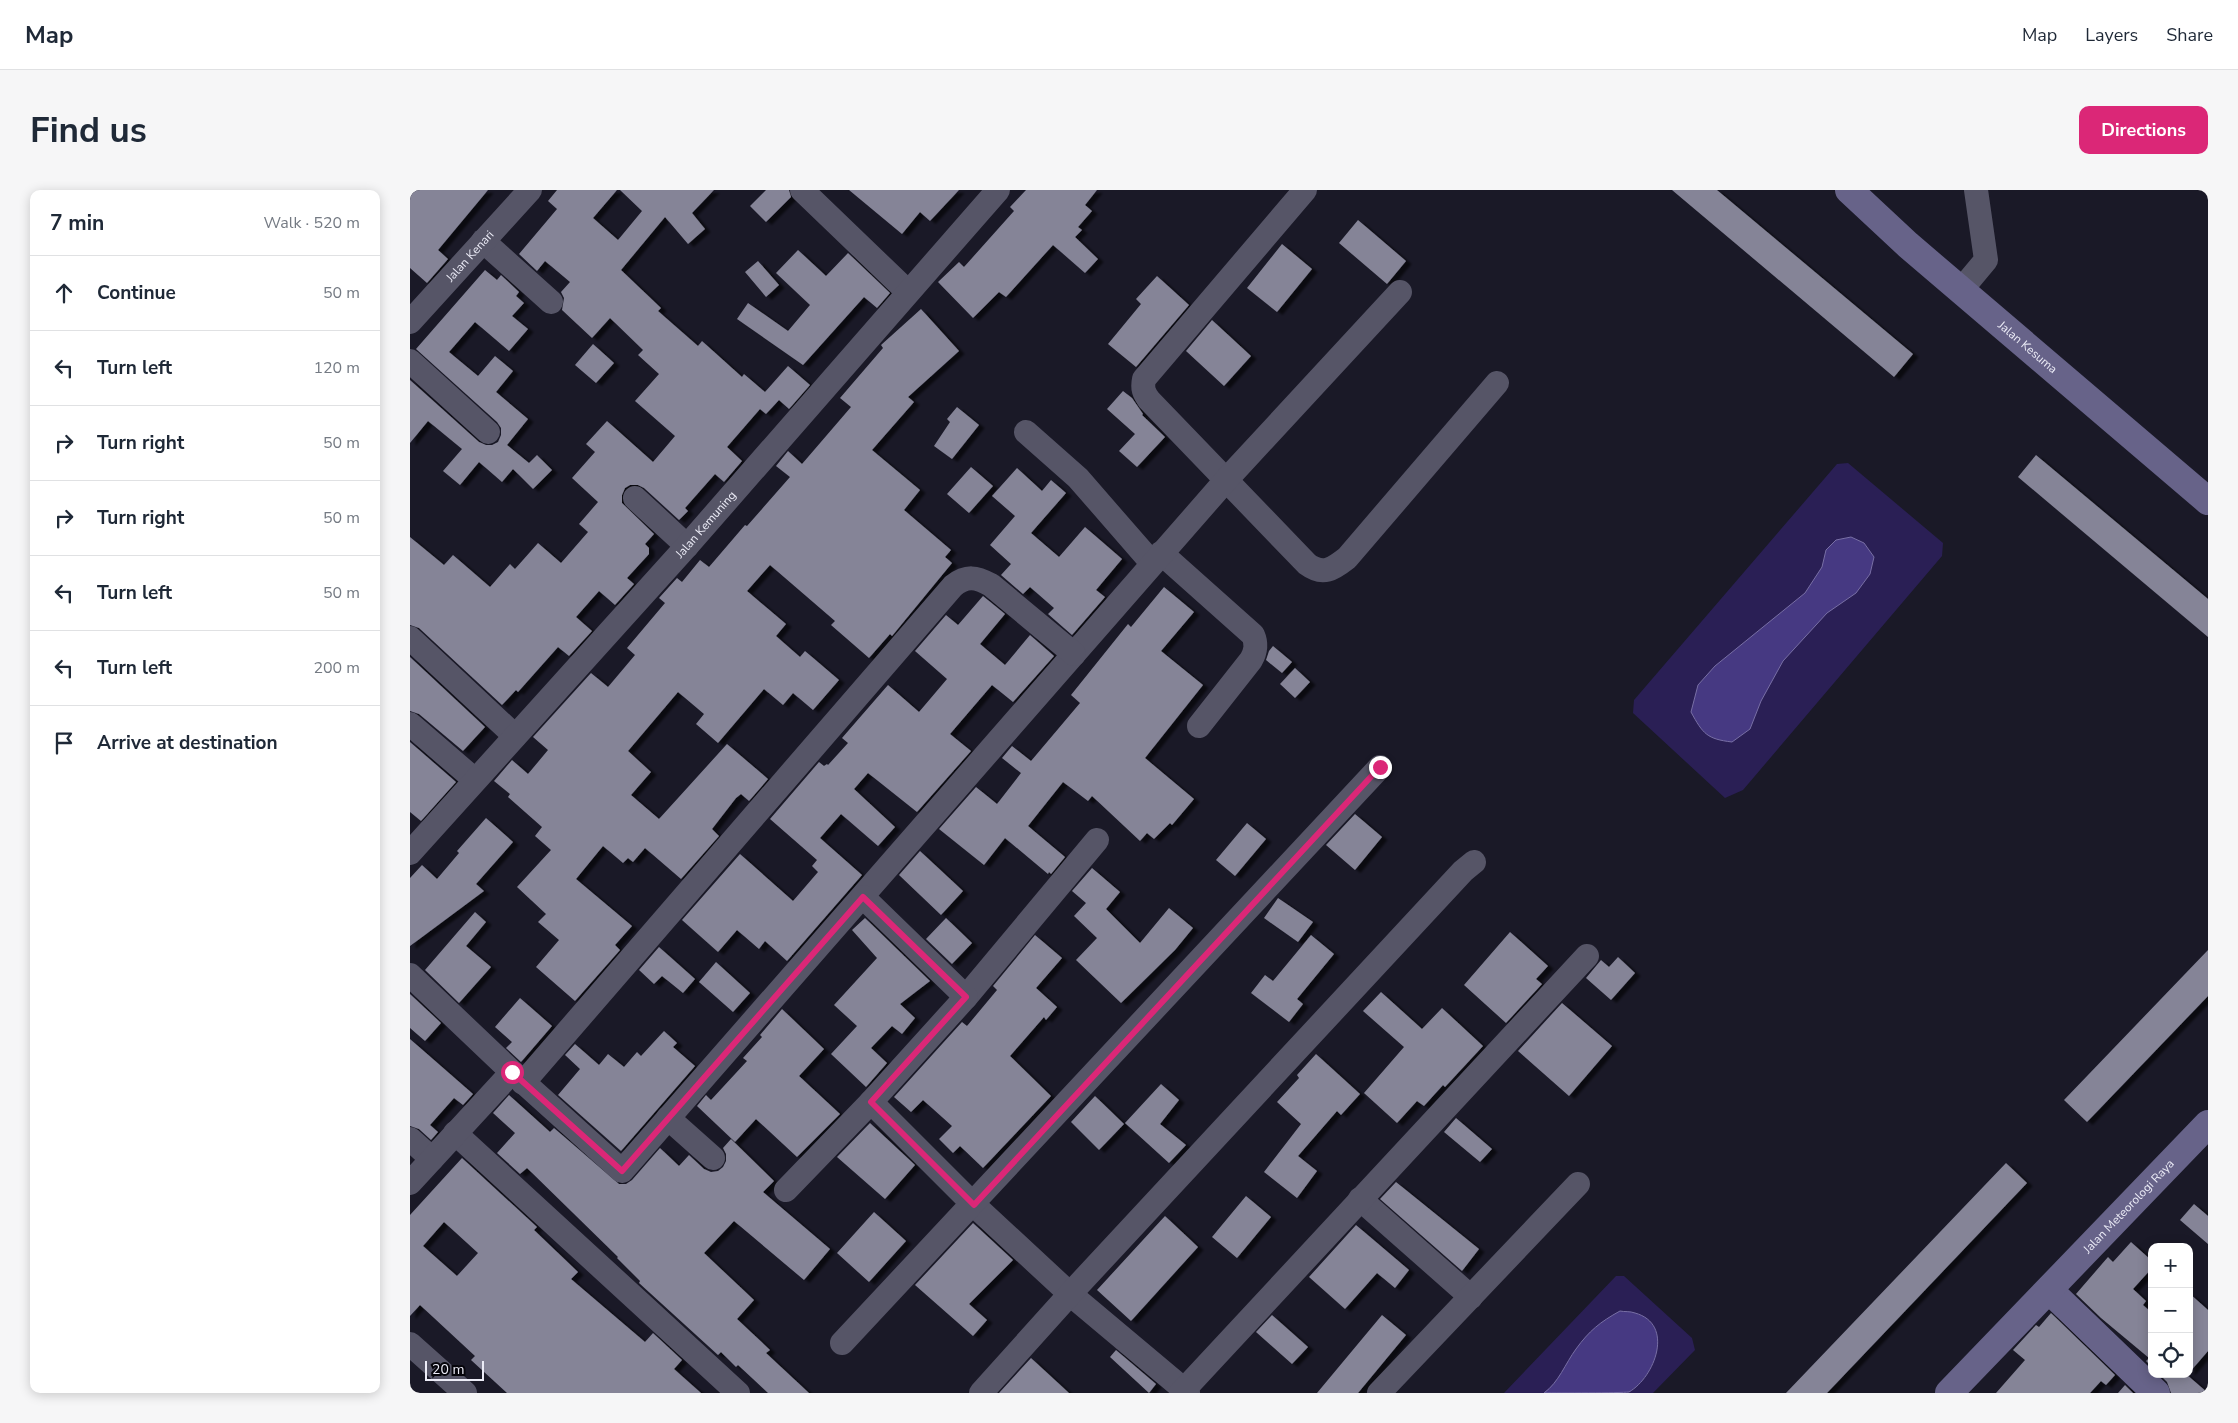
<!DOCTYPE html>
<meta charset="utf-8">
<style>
:root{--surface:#fff;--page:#f6f6f7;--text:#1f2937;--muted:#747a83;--line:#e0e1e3;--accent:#db2777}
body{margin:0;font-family:"Nunito Sans",sans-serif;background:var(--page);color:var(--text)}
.controls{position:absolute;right:15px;bottom:15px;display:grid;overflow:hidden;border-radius:10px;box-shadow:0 2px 12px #0003}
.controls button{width:45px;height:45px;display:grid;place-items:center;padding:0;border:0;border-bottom:1px solid var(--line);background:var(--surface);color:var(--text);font:25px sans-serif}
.scale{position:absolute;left:15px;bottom:12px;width:59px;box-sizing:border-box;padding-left:5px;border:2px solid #ececf7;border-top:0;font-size:14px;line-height:18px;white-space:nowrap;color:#ececf7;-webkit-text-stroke:4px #06050b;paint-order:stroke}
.stop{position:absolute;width:15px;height:15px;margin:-11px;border:4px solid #db2777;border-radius:50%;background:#fff}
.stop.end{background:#db2777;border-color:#fff;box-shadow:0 1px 5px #0008}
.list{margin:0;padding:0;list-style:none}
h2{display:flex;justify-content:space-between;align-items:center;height:65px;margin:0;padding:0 20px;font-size:21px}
h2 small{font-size:16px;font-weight:400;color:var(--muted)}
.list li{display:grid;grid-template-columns:32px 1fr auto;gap:15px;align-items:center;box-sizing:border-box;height:75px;padding:0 20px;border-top:1px solid var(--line)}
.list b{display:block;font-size:19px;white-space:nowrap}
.list em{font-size:16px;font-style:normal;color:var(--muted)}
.icon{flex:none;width:28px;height:28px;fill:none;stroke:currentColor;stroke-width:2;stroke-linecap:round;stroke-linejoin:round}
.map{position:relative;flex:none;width:1798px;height:1203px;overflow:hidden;border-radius:10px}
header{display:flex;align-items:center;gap:30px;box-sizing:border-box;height:70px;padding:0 25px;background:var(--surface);border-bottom:1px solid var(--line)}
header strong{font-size:24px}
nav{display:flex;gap:28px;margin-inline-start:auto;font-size:18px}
.intro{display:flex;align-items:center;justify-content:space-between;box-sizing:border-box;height:120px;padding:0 30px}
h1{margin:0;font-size:35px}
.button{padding:12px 22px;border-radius:10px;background:var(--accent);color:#fff;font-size:18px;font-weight:700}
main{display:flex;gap:30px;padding:0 30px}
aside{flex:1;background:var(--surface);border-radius:10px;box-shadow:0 2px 12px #0003}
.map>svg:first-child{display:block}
.green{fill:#2a1f55}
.water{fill:#463982;stroke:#786fa5}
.building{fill:#858497;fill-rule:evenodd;filter:url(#shadow)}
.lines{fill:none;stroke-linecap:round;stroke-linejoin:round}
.street{stroke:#565567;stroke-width:24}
.secondary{stroke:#676389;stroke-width:28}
.route{stroke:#db2777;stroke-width:6}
.labels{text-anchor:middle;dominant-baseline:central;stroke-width:5;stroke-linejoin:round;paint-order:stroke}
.street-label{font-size:12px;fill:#ececf7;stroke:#06050b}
</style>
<header>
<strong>Map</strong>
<nav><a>Map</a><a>Layers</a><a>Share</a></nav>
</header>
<div class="intro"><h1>Find us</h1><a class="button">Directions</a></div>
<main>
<aside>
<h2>7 min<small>Walk · 520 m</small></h2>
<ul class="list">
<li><svg class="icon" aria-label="ahead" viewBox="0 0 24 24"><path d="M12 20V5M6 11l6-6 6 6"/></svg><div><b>Continue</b></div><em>50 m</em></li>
<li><svg class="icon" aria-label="left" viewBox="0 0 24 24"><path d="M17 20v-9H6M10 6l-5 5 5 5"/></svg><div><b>Turn left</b></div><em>120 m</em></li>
<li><svg class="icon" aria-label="right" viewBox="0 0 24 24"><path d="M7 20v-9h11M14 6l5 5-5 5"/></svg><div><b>Turn right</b></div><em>50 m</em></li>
<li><svg class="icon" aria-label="right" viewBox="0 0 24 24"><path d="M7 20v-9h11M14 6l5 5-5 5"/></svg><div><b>Turn right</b></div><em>50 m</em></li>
<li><svg class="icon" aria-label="left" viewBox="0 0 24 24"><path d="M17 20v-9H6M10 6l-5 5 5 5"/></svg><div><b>Turn left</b></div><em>50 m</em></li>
<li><svg class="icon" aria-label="left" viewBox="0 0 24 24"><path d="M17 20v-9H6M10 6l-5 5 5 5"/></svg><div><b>Turn left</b></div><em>200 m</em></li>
<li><svg class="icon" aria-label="arrive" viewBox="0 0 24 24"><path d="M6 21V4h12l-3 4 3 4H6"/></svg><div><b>Arrive at destination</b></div></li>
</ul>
</aside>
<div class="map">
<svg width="1798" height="1203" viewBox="0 0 1798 1203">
<defs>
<filter id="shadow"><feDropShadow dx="5.5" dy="3" stdDeviation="1" flood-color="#0009"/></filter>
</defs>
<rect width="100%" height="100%" fill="#1a1927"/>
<path class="green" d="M 1438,273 L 1533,353 L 1532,366 L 1333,600 L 1315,608 L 1223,523 L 1224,510 L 1427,274 Z
M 1206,1086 L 1214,1086 L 1282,1148 L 1285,1160 L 1243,1203 L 1094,1203 Z"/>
<path class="water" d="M 1441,347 L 1454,353 L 1464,367 L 1460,384 L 1446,403 L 1417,423 L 1373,471 L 1351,511 L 1340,539 L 1322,552 C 1297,549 1293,544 1281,522 L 1288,495 L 1305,476 L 1395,403 L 1412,377 L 1416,360 L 1426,350 Z
M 1210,1121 C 1214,1122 1220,1121 1225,1123 C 1265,1134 1245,1187 1219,1202 C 1210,1203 1148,1203 1134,1203 C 1149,1192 1155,1174 1166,1159 C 1179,1141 1190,1132 1210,1121 Z"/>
<path class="building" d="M 0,0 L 78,0 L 28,60 L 38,69 L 17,93 L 0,78 Z
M 147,0 L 207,0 L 183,28 L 208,50 L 232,21 L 210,0 L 304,0 L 282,23 L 295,39 L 278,54 L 255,27 L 211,80 L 251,118 L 248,121 L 288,156 L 292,151 L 332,187 L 334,184 L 355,202 L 378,176 L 400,195 L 379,219 L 369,210 L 356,224 L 350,219 L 317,257 L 332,271 L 314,292 L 305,284 L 275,318 L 278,321 L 269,330 L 234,298 L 228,295 L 220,295 L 215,298 L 212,305 L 212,313 L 244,344 L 235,354 L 239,358 L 239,364 L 217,388 L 224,394 L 205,415 L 189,401 L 166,427 L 182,441 L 159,466 L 148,457 L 108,502 L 106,500 L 92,515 L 9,438 L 0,435 L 0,347 L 34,375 L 43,365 L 80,397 L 100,374 L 105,379 L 128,353 L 151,373 L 178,342 L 169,334 L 188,312 L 162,288 L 185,262 L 176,254 L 197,231 L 243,272 L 265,246 L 225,211 L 249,184 L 228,165 L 233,160 L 200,128 L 182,148 L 152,120 L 154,108 L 151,102 L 160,92 L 135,71 L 127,81 L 109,64 L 147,19 L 138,11 Z
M 356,0 L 379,0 L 381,7 L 356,32 L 340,16 Z
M 439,0 L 549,0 L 520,31 L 510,22 L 492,44 Z
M 616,0 L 687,0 L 675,15 L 682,21 L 668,37 L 672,40 L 665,47 L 688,69 L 675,83 L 643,55 L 596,107 L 589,102 L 563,128 L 528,92 L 549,72 L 554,77 L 604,21 L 600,17 Z
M 1262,0 L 1307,0 L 1503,164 L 1484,187 Z
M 948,30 L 996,71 L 977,94 L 929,53 Z
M 872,54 L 902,79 L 867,122 L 837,98 Z
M 388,60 L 416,86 L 438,63 L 480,103 L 467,118 L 454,107 L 393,175 L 327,129 L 338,113 L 378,141 L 400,115 L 366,83 Z
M 348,71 L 369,95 L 356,107 L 335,82 Z
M 75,80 L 87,90 L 91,85 L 109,102 L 106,106 L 114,113 L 102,126 L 118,139 L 99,161 L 65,132 L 39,162 L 68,186 L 85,166 L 103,181 L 86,202 L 118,229 L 97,255 L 119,273 L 127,265 L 142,280 L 123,299 L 103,279 L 92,292 L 69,272 L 50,295 L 33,281 L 52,259 L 18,231 L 0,253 L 0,190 L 69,252 L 76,255 L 82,255 L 88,252 L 91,245 L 91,238 L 87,232 L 6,159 Z
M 747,86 L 779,115 L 726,177 L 698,154 L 731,114 L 726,109 Z
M 511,119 L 549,161 L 498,207 L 504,212 L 462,260 L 510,300 L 494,320 L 541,360 L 535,367 L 542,373 L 482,446 L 480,444 L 459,468 L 421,435 L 425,431 L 360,375 L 337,401 L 376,434 L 366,446 L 390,467 L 395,461 L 429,490 L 403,520 L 383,503 L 373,515 L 354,499 L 308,553 L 286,534 L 294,524 L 268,502 L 218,561 L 241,582 L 221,605 L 249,629 L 317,554 L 358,589 L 339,611 L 331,604 L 326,608 L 302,639 L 309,646 L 271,689 L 235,658 L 223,672 L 218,668 L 213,673 L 193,656 L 166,689 L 222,736 L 205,755 L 210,760 L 165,811 L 126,777 L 149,750 L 128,732 L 136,724 L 107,697 L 141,660 L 125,646 L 132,637 L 98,607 L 100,604 L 84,591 L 102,570 L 118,584 L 138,560 L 123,547 L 181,483 L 198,497 L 225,465 L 217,458 L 255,413 L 249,408 L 267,388 L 272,392 L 290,370 L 299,377 L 335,335 L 337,336 L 380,287 L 366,276 L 378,261 L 392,274 L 441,217 L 430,208 L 473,158 L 471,155 Z
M 802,130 L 841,166 L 814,196 L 776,161 Z
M 183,154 L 204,173 L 186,193 L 165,175 Z
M 713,201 L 722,208 L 733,224 L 732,225 L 755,247 L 727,277 L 709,261 L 725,244 L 697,219 Z
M 547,217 L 569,235 L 542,269 L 524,256 L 540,232 L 537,229 Z
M 1626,265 L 1798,409 L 1798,447 L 1608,287 Z
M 561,277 L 583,296 L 559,323 L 537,304 Z
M 607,278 L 632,301 L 641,290 L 656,303 L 621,343 L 649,367 L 675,337 L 712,369 L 686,400 L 695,407 L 662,445 L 638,424 L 644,418 L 620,397 L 613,404 L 591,385 L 601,374 L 580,355 L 605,326 L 582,306 Z
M 754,397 L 784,422 L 751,461 L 793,495 L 735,568 L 784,609 L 762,635 L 760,633 L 744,649 L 737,643 L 730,651 L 682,606 L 678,611 L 653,592 L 618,636 L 655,667 L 641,684 L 639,682 L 638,684 L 595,648 L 574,675 L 529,639 L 566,597 L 587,614 L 611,583 L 592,568 L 602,556 L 621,571 L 670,513 L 661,505 L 718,434 L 721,437 Z
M 573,406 L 595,424 L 570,454 L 595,475 L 620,445 L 644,466 L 603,512 L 582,495 L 540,544 L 561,561 L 507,622 L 458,583 L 444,599 L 485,637 L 468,656 L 431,624 L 410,648 L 452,685 L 377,771 L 355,751 L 349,759 L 327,740 L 308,762 L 272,730 L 330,664 L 383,711 L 408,682 L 402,676 L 407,670 L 360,629 L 409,572 L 414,576 L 417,574 L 418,575 L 438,553 L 432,548 L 478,495 L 509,522 L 537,489 L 505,461 L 536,425 L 548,435 Z
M 863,456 L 882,472 L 872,483 L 856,470 L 859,461 Z
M 0,467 L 75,537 L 53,561 L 9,524 L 0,521 Z
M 885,478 L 900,492 L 885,508 L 870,494 Z
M 0,552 L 46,592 L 11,631 L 0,622 Z
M 945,624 L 972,647 L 945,680 L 916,655 Z
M 76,628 L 103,652 L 66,694 L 74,701 L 0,756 L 0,688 L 12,675 L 27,689 L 49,663 L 47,661 Z
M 837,633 L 856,649 L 825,686 L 806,670 Z
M 510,661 L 553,701 L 531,725 L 489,685 Z
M 682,678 L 710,702 L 696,719 L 730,753 L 759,718 L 783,738 L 765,760 L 711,813 L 666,770 L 687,748 L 664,726 L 676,713 L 662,701 Z
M 868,708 L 903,732 L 888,752 L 854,728 Z
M 65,722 L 76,732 L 56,756 L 81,777 L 49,813 L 15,780 Z
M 455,728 L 520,791 L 490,814 L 505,828 L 492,844 L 482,836 L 461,858 L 477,873 L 456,897 L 421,864 L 447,836 L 424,815 L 467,768 L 442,740 Z
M 536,728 L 562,753 L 542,774 L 516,749 Z
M 1100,742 L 1138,776 L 1126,789 L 1132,794 L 1096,833 L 1054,795 Z
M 625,745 L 652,768 L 626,798 L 647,817 L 636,830 L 634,827 L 600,866 L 641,906 L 573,978 L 550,956 L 543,963 L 529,949 L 542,936 L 513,910 L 501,922 L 484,907 L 552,832 L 557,836 L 587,800 L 583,796 Z
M 901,745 L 924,764 L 887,809 L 893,814 L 879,832 L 841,803 L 855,785 L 863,791 Z
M 249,757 L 285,789 L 273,803 L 252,786 L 244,794 L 229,780 Z
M 1798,760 L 1798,806 L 1677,932 L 1654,910 Z
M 1208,767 L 1225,783 L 1201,810 L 1176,788 L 1191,770 L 1199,777 Z
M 306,772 L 340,803 L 323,822 L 289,792 Z
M 971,802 L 1012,839 L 1032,818 L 1073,856 L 1035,897 L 1033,895 L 1014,916 L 1007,911 L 987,933 L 954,903 L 994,857 L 953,821 Z
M 0,804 L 31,833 L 15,851 L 0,838 Z
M 110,808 L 142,836 L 111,872 L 96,858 L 102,852 L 85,837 Z
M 1152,813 L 1202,856 L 1159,906 L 1108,861 Z
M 372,819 L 414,859 L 389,886 L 430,924 L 387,967 L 346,929 L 325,952 L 287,916 L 296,905 L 301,910 L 337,871 L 333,868 L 352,847 L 350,845 Z
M 254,841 L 267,853 L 263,857 L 285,876 L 211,961 L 148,905 L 170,879 L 155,865 L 165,854 L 189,875 L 198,864 L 214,877 L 227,862 L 231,866 Z
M 0,849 L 63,904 L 53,915 L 44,908 L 20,935 L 28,942 L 21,950 L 9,939 L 0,936 Z
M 906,864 L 950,904 L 931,925 L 927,921 L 888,966 L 907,981 L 887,1008 L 854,982 L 891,934 L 867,912 L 889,888 L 887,885 Z
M 751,894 L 769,910 L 750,934 L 776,955 L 759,973 L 715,933 Z
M 99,905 L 140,942 L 144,938 L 209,994 L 216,994 L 222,990 L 250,958 L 269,976 L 279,965 L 294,979 L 301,982 L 308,981 L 313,977 L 316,971 L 316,964 L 313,958 L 321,949 L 364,991 L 353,1002 L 420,1059 L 394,1090 L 324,1031 L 294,1063 L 344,1110 L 327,1129 L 360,1160 L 356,1163 L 399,1203 L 358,1203 L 328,1175 L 326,1177 L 311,1162 L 308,1165 L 229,1093 L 230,1091 L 207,1068 L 208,1067 L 117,978 L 110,984 L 87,963 L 105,943 L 83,923 Z
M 685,906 L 714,934 L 689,960 L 661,932 Z
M 1046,928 L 1082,959 L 1070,972 L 1034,942 Z
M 460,933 L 505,975 L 475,1009 L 427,967 Z
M 52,968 L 127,1037 L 124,1040 L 168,1082 L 161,1089 L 235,1152 L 243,1143 L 272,1170 L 264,1179 L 291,1203 L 97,1203 L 61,1170 L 65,1166 L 10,1115 L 0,1126 L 0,1025 ZM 34,1032 L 68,1063 L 47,1086 L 13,1056 Z
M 1596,973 L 1617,993 L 1417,1203 L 1376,1203 Z
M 986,992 L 1069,1059 L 1052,1081 L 970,1009 Z
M 836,1006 L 861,1027 L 827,1068 L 802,1047 Z
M 1784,1014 L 1798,1026 L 1798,1054 L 1770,1030 Z
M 464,1022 L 496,1051 L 459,1092 L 427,1063 Z
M 755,1026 L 788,1057 L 721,1131 L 687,1100 Z
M 563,1033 L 603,1070 L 559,1114 L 577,1130 L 563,1146 L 505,1095 Z
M 946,1035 L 999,1080 L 985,1098 L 967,1083 L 935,1119 L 899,1087 Z
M 1721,1052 L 1742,1071 L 1742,1078 L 1723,1099 L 1736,1111 L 1733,1115 L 1742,1123 L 1742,1177 L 1736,1171 L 1739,1168 L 1691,1128 L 1666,1104 L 1698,1067 L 1703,1072 Z
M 1779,1103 L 1798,1120 L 1798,1161 L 1779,1183 Z
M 1641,1123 L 1705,1185 L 1696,1195 L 1691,1191 L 1680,1203 L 1586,1203 L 1615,1170 L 1603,1160 L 1626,1135 L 1629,1137 Z
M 862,1125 L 898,1157 L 882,1174 L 846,1142 Z
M 972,1125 L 996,1145 L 948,1203 L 907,1203 Z
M 706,1160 L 746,1194 L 739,1203 L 700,1167 Z
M 621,1168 L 659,1203 L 589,1203 Z
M 1749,1184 L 1776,1184 L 1798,1203 L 1761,1203 L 1757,1192 Z
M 1715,1195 L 1723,1203 L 1708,1203 Z"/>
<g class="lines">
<g class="street">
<path d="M 392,0 L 498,102"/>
<path d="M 895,0 L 734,189 C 732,199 734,203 739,210 L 897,374 C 913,386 923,379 937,368 L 1087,193"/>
<path d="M 73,51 L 141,112"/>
<path d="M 1551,100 L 1576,70 L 1566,0"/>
<path id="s1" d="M 0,132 L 120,0"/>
<path d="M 0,171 L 78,242"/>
<path d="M 616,242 L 668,288 L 742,373"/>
<path d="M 225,308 L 277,356"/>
<path d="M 751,363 L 843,445 C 847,454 846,461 841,470 L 789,536"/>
<path d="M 0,448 L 105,546"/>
<path d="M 0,534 L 65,590"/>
<path id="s2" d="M 0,663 L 277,356 L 588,0"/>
<path d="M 0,785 L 102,882 L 212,981 L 817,289 L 990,102"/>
<path d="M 556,807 L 687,650"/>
<path d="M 113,893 L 543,396 C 557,385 566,387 581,395 L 664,464"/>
<path d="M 461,912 L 564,1015 L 660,1104 L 778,1203"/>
<path d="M 258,928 L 303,968"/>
<path d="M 45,943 L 328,1203"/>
<path d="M 0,949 L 22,969"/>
<path d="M 0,993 L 102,882"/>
<path d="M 376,1000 L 461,912 L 556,807 L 453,707"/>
<path d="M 950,1009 L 1061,1107"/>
<path d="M 432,1153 L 970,577"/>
<path d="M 0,1154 L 55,1203"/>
<path d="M 571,1203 L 660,1104 L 1053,681 L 1064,672"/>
<path d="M 771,1203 L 1177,766"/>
<path d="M 969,1203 L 1168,994"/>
</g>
<g class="secondary">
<path id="s3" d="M 1439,0 L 1498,55 L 1798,311"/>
<path d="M 1639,1100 L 1746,1203"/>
<path id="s4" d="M 1539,1203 L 1798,934"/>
</g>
</g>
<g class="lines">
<path class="route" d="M 102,882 L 212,981 L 453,707 L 556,807 L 461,912 L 564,1015 L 970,577"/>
</g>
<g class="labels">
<g class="street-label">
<text stroke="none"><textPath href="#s1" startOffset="89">Jalan Kenari</textPath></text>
<text stroke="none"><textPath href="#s3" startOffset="238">Jalan Kesuma</textPath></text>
<text stroke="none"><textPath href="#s2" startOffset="442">Jalan Kemuning</textPath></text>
<text stroke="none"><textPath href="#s4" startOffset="259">Jalan Meteorologi Raya</textPath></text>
</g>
</g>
</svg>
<div class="controls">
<button>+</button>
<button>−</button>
<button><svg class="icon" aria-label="locate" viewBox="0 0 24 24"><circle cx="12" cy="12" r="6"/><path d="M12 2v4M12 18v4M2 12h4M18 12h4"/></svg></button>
</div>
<div class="scale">20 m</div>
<div class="stop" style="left:102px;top:882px"></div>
<div class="stop end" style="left:970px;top:577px"></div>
</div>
</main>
